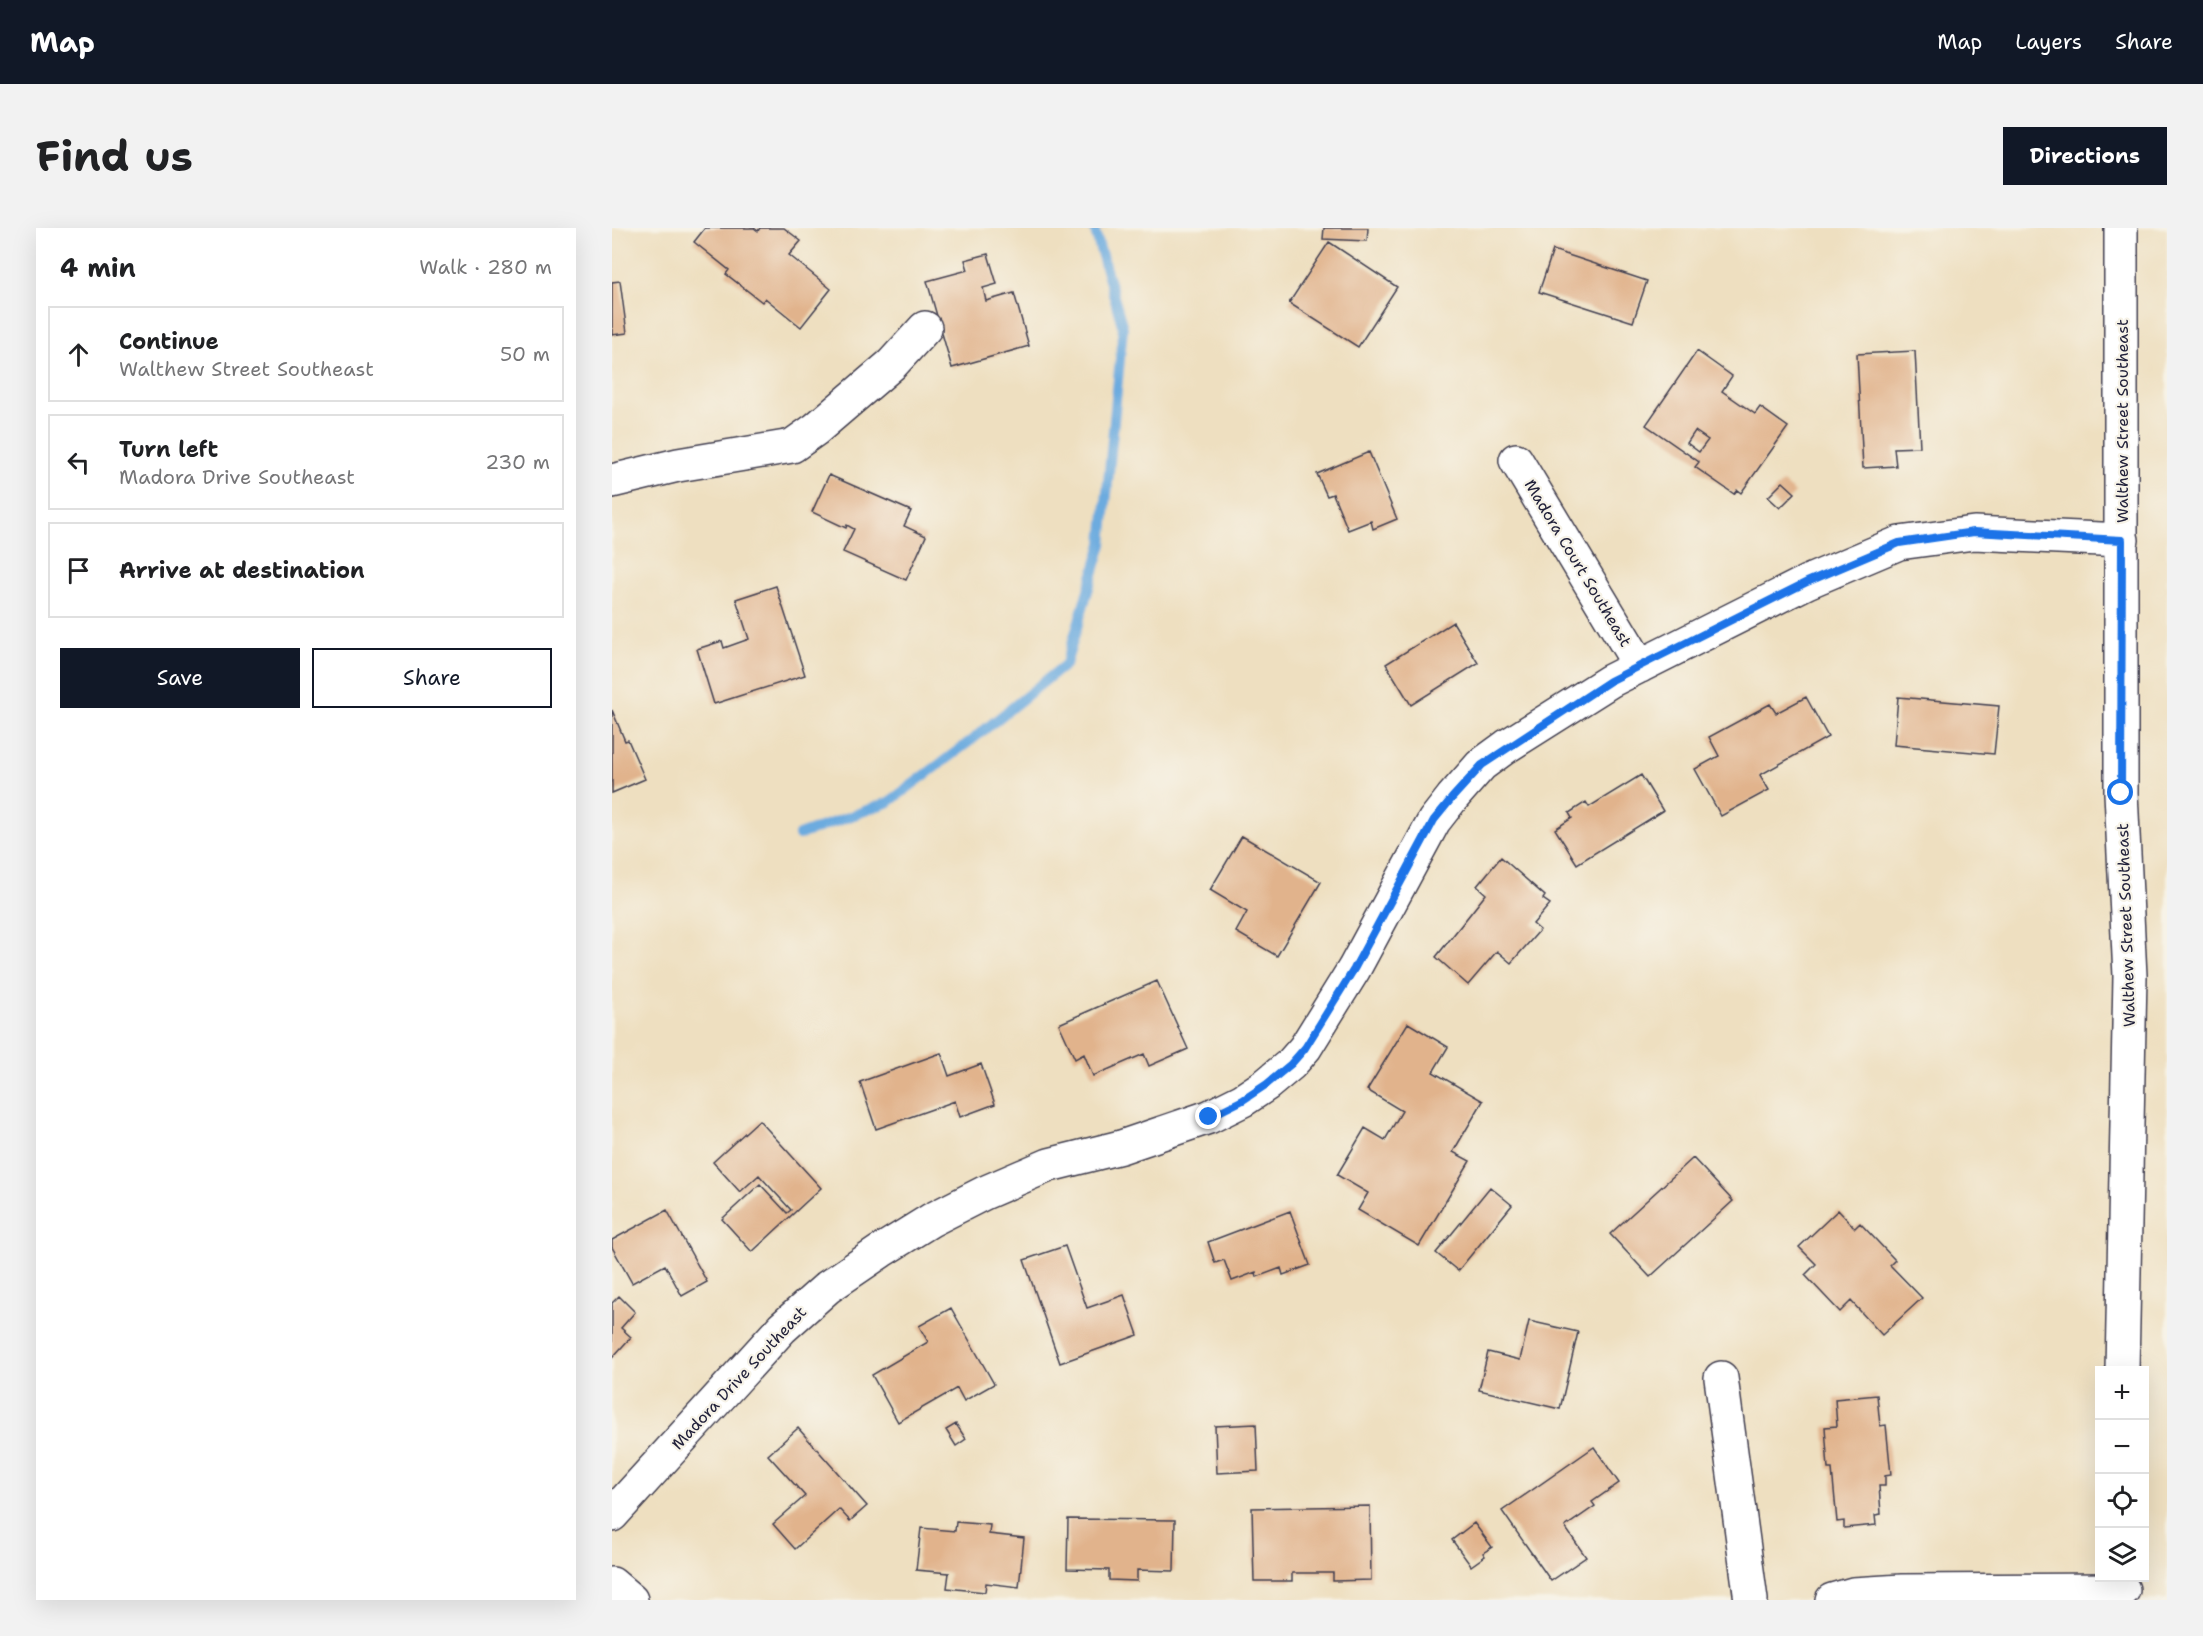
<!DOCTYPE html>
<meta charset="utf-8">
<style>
:root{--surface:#fff;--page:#f2f2f2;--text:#202124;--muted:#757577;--line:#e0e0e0;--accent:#111827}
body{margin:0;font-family:"Shantell Sans",sans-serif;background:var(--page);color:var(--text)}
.controls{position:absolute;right:18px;bottom:18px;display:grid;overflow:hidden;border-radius:0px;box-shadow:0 6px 24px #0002}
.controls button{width:54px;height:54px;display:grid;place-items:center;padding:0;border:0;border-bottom:2px solid var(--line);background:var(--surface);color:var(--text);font:30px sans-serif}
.stop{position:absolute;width:18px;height:18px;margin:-14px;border:4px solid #1a73e8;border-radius:50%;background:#fff}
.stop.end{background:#1a73e8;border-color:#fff;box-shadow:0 2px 6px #0008}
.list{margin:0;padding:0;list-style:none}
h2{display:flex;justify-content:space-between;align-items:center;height:78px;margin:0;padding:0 24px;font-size:26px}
h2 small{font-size:20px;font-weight:400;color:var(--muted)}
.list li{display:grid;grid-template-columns:39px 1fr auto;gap:18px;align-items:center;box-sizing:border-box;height:96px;margin:0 12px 12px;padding:0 12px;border:2px solid var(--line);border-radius:0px}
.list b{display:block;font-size:22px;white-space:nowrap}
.list p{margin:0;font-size:20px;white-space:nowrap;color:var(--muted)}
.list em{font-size:20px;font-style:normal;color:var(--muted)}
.actions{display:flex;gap:12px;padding:18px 24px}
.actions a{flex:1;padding:14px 0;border:2px solid var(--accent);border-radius:0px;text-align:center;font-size:21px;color:var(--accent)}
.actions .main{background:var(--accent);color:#fff}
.icon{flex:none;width:33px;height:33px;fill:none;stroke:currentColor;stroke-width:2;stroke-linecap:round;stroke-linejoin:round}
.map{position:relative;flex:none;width:1555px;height:1372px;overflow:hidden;border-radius:0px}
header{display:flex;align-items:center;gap:36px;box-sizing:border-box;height:84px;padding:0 30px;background:var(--accent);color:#fff}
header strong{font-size:28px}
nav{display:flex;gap:33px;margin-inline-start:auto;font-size:21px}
.intro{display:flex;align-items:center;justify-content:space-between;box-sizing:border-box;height:144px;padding:0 36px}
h1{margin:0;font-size:42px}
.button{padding:15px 27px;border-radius:0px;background:var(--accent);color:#fff;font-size:21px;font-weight:700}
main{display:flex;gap:36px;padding:0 36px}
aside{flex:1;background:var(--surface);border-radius:0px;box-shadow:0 6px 24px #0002}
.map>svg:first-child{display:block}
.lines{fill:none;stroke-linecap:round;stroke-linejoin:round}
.stream{stroke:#6cabdf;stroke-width:10}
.building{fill:#e1b38c;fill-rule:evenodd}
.minor-casing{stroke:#413e4f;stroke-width:36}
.minor{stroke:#fff;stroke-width:33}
.route{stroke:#1a73e8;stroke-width:8}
.labels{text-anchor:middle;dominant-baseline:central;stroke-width:4.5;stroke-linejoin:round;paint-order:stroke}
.street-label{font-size:16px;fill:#22223b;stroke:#f7f3e8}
</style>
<header>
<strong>Map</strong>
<nav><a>Map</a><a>Layers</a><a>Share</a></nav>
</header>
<div class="intro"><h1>Find us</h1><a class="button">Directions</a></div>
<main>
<aside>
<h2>4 min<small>Walk · 280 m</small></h2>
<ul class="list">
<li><svg class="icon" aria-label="ahead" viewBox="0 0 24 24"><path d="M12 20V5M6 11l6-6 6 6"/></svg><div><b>Continue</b><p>Walthew Street Southeast</p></div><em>50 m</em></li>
<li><svg class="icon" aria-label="left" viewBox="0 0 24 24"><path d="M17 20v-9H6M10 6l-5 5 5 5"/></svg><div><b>Turn left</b><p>Madora Drive Southeast</p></div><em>230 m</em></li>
<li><svg class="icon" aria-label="arrive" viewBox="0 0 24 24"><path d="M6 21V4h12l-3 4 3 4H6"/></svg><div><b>Arrive at destination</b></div></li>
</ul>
<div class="actions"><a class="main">Save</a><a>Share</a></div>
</aside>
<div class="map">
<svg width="1555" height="1372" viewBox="0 0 1555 1372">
<rect width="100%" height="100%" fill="#f7f3e8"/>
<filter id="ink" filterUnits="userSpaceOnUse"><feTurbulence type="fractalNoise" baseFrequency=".0167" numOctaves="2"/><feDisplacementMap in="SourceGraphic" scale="12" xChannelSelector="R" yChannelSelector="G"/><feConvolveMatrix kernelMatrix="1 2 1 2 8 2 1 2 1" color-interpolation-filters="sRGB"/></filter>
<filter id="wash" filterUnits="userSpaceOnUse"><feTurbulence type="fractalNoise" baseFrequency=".008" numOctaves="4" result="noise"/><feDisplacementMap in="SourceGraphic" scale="24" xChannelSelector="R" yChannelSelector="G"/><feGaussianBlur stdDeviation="1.35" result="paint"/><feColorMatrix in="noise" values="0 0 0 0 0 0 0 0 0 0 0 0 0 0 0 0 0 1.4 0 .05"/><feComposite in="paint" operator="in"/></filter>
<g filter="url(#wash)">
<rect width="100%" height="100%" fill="#eedfc0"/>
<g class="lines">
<path class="stream" d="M 187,607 L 277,574 L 361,511 L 454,436 L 490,316 L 511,100 L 482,0"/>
</g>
<g id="blocks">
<path class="building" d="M 93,0 L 142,0 L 146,3 L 148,0 L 172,0 L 189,13 L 177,27 L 219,61 L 189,99 L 153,70 L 150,74 L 114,46 L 117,42 L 82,14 Z
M 712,0 L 756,0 L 755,13 L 711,11 Z
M 717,14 L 785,59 L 746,119 L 677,75 Z
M 941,22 L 1035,53 L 1021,94 L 927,64 Z
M 376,26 L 385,56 L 371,60 L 374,73 L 402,65 L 417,118 L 340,140 L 315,53 L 356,42 L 353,32 Z
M 8,53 L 15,105 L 0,107 L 0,54 Z
M 1085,123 L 1120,148 L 1110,163 L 1143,186 L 1148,179 L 1176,199 L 1129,265 L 1125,262 L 1122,266 L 1083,239 L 1087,234 L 1034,197 ZM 1083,203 L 1096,212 L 1087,224 L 1075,215 Z
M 1303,123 L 1308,219 L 1282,220 L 1284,238 L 1251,240 L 1245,126 Z
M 757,224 L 785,291 L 761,301 L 759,293 L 736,302 L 721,266 L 715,268 L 705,246 Z
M 217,247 L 299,283 L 292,298 L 314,308 L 294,352 L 231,324 L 242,301 L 235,297 L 234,300 L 200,284 Z
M 1171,254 L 1183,265 L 1168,280 L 1156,269 Z
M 164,358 L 193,447 L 102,476 L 85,421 L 110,413 L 112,420 L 137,411 L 124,371 Z
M 841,394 L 866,435 L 799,477 L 774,436 Z
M 1194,469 L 1216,509 L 1148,547 L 1157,562 L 1109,588 L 1083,541 L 1107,528 L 1097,509 L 1158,476 L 1164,485 Z
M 1286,469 L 1387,478 L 1382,526 L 1282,517 Z
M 0,482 L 13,513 L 16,512 L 33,551 L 0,565 Z
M 1029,547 L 1051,583 L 965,636 L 943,601 L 960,590 L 957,585 L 974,574 L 977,579 Z
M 630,608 L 709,654 L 665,728 L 624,704 L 635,684 L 598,662 Z
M 889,629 L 933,668 L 931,671 L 938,676 L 921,696 L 928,702 L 899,735 L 885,723 L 856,757 L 824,729 L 874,666 L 865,658 Z
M 545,753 L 576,821 L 537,838 L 532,826 L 481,848 L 472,826 L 463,831 L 447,796 Z
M 796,795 L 836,819 L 821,844 L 871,873 L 841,924 L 858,933 L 807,1018 L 746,982 L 756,965 L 725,947 L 753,900 L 773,912 L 790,883 L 755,862 Z
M 329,825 L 337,848 L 369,836 L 383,876 L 348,889 L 343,873 L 264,901 L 248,854 Z
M 147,892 L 209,960 L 140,1024 L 110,991 L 148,956 L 175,985 L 179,982 L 147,947 L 128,964 L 101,934 Z
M 1081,930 L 1121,973 L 1038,1049 L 998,1006 Z
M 878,959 L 900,977 L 846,1043 L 824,1025 Z
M 55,982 L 95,1054 L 70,1068 L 53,1037 L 20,1055 L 0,1019 L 0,1012 Z
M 1226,982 L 1243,1000 L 1248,995 L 1283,1032 L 1278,1037 L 1310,1070 L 1270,1107 L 1239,1073 L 1228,1084 L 1193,1047 L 1204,1036 L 1187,1019 Z
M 678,983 L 698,1037 L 671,1047 L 669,1040 L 645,1049 L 644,1044 L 620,1053 L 612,1032 L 603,1035 L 596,1014 Z
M 453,1018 L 475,1080 L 512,1067 L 526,1107 L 448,1135 L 412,1032 Z
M 7,1068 L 23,1084 L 9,1100 L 19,1109 L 0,1130 L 0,1075 Z
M 339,1080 L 382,1156 L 352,1173 L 345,1160 L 286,1194 L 260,1147 L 316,1114 L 307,1098 Z
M 917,1093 L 966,1104 L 948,1181 L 867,1162 L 876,1124 L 908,1132 Z
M 1265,1167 L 1268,1198 L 1274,1197 L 1279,1247 L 1273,1248 L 1273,1258 L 1267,1258 L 1269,1286 L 1263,1287 L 1264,1297 L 1232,1300 L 1232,1293 L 1225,1294 L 1220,1241 L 1216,1241 L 1213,1199 L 1225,1198 L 1223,1171 Z
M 344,1196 L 354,1211 L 344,1218 L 334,1202 Z
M 644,1196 L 646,1243 L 605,1245 L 603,1198 Z
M 186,1200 L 255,1278 L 238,1293 L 227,1281 L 183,1321 L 161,1296 L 193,1268 L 156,1227 Z
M 982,1219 L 1007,1255 L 980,1274 L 983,1278 L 953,1299 L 974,1329 L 939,1353 L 890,1283 Z
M 758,1278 L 759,1352 L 721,1353 L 721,1345 L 680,1345 L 680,1353 L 642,1353 L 640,1280 Z
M 456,1291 L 563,1292 L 562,1343 L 525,1342 L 525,1353 L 497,1352 L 497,1342 L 455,1341 Z
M 344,1294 L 378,1297 L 377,1306 L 412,1310 L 407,1359 L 374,1355 L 373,1364 L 335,1360 L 337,1345 L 304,1342 L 309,1300 L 343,1303 Z
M 862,1295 L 880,1319 L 871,1325 L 873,1328 L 859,1338 L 840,1312 Z"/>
</g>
</g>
<g filter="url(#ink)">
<use href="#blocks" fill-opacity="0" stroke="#413e4f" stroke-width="1.5"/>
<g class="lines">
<g class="minor-casing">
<path id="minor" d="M 1509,0 L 1509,565 L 1518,748 L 1510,1142
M 904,232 L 1028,438
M 0,253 L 66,237 L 180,218 L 204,201 L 280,136 L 313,100
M 1109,1150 L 1139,1372
M 0,1287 L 170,1100 L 216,1059 L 269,1023 L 319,992 L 372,965 L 437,937 L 509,919 L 597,889 L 631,872 L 655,856 L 679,836 L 693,820 L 742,741 L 822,593 L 840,570 L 869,537 L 895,518 L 998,453 L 1195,354 L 1287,315 L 1362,305 L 1510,312
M 0,1356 L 19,1372
M 1220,1372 L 1241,1366 L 1290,1363 L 1511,1362"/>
</g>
<use href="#minor" class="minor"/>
</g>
</g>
<g class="lines" filter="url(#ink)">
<path class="route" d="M 597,889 L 631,872 L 655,856 L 679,836 L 693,820 L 742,741 L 822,592 L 840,570 L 870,537 L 998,453 L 1195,354 L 1287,315 L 1362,304 L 1510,312 L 1509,565"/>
</g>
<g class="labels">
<g class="street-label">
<text transform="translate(1510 193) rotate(-90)">Walthew Street Southeast</text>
<text transform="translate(966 335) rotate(59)">Madora Court Southeast</text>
<text transform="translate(1514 697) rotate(-92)">Walthew Street Southeast</text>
<text transform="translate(127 1150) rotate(-47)">Madora Drive Southeast</text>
</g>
</g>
</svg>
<div class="controls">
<button>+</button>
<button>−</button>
<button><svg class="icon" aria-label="locate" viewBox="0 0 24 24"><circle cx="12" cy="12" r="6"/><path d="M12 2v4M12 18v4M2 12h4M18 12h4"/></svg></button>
<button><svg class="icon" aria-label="layers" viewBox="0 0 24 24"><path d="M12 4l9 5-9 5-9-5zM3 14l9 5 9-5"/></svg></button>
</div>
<div class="stop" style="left:1509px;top:565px"></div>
<div class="stop end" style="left:597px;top:889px"></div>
</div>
</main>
